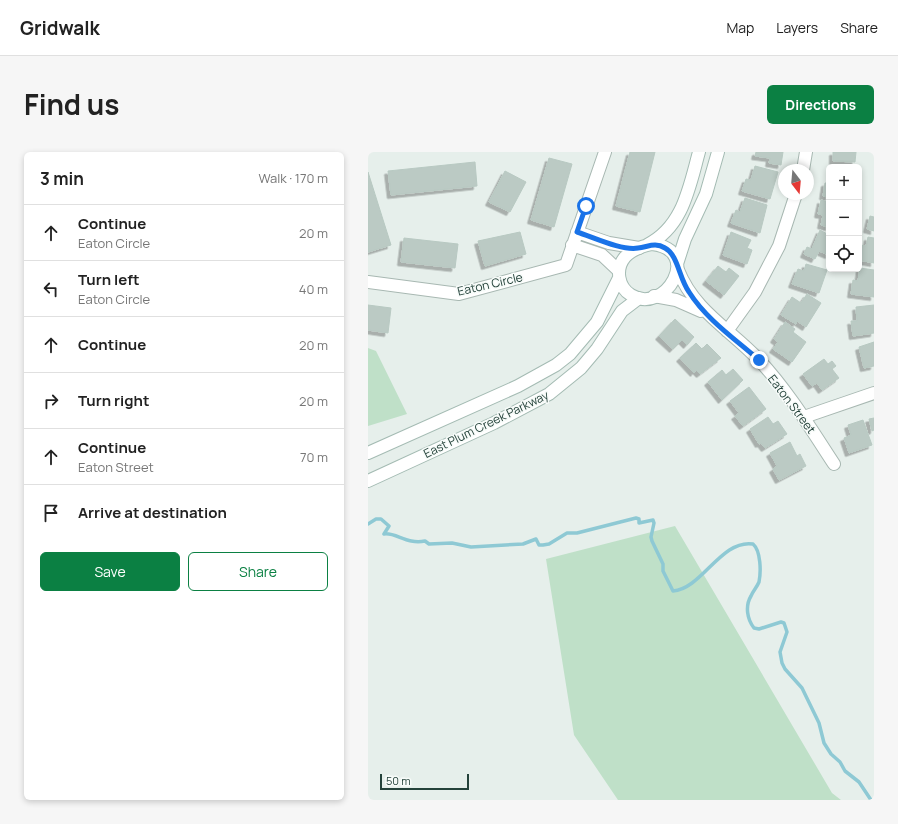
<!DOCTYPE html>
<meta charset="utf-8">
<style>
:root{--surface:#fff;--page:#f6f6f6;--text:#222;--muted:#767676;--line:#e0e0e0;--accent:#0b8043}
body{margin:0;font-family:Manrope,sans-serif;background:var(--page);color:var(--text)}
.controls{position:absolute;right:12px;top:12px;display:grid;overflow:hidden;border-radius:6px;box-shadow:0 2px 6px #0003}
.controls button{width:36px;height:36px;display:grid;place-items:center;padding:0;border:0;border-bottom:1px solid var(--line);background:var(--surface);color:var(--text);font:20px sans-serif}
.compass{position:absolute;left:410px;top:12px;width:36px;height:36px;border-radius:50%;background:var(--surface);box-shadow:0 2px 6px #0003;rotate:164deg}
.scale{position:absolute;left:12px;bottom:10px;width:89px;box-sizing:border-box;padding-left:4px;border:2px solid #24423a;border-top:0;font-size:11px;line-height:14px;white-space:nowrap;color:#24423a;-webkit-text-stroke:3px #f7fbf9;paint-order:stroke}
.stop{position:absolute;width:12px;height:12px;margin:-9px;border:3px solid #1a73e8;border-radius:50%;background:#fff}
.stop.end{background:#1a73e8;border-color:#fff;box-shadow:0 1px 4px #0008}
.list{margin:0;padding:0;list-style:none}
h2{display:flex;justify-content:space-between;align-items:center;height:52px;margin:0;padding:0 16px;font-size:17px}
h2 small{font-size:13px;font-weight:400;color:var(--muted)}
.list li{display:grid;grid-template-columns:26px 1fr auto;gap:12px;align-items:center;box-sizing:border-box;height:56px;padding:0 16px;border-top:1px solid var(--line)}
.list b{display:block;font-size:15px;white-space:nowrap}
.list p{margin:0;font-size:13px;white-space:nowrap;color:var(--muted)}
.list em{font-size:13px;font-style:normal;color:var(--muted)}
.actions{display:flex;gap:8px;padding:12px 16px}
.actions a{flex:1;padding:9px 0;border:1px solid var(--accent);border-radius:6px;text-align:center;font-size:14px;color:var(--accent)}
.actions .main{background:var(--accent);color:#fff}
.icon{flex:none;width:22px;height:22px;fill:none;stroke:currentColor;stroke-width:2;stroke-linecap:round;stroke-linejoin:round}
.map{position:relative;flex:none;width:506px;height:648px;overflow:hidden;border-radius:6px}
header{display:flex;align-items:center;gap:24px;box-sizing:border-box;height:56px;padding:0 20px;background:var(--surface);border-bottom:1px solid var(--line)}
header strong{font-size:19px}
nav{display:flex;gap:22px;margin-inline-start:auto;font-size:14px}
.intro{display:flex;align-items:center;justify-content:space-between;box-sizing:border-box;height:96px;padding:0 24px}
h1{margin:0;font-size:28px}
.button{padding:10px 18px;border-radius:6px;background:var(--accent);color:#fff;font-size:14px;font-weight:700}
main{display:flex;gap:24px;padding:0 24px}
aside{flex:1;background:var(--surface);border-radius:6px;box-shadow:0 2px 6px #0003}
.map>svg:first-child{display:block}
.green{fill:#bfe0c8}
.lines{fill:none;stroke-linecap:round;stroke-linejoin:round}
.stream{stroke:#8ec9d4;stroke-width:3.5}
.building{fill:#bbcac4;stroke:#b8c9c2;filter:url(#shadow)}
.street-casing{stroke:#a8b8b2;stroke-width:14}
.secondary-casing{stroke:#a4bbb3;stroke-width:14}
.street{stroke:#fff;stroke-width:12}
.secondary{stroke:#fff;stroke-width:12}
.route{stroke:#1a73e8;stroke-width:5}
.labels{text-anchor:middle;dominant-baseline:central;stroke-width:3;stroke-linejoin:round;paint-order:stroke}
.street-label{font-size:12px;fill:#24423a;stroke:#f7fbf9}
</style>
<header>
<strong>Gridwalk</strong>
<nav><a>Map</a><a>Layers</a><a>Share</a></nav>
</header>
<div class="intro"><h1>Find us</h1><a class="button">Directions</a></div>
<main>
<aside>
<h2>3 min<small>Walk · 170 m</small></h2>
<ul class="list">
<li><svg class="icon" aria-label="ahead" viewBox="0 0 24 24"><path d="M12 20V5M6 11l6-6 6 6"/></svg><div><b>Continue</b><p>Eaton Circle</p></div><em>20 m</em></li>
<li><svg class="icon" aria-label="left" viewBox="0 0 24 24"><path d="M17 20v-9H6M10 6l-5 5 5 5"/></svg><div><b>Turn left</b><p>Eaton Circle</p></div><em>40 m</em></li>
<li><svg class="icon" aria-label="ahead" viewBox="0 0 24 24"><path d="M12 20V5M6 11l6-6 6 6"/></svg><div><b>Continue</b></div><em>20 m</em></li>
<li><svg class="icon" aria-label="right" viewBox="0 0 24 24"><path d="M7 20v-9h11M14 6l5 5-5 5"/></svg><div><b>Turn right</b></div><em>20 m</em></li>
<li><svg class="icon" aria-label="ahead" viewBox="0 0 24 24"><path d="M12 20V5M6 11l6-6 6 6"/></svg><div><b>Continue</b><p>Eaton Street</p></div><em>70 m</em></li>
<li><svg class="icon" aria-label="arrive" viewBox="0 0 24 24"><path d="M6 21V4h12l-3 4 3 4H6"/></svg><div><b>Arrive at destination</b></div></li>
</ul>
<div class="actions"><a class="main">Save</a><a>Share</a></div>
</aside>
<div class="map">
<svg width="506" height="648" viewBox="0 0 506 648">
<defs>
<filter id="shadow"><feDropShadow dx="-3.5" dy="3.5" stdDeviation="0" flood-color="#0004"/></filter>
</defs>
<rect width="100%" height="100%" fill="#e6efeb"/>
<path class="green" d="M 0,196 L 8,199 L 39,262 L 0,274 Z
M 307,374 L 464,641 L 473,648 L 250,648 L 206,583 L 178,407 Z"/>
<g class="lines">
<path class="stream" d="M 0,372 L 8,367 L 13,367 L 21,374 L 16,382 C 28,380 39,393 57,389 L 61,392 L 84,391 L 103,395 L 155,392 L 168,387 L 171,393 L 175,393 L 181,392 L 199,381 L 209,381 L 268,366 L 271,367 L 271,371 L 285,368 L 286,371 L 283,385 L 284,389 L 295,412 L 295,419 L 305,439 C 334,437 353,387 385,392 C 393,399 393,420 391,430 C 389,435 385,439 383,444 C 377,454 379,467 386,476 L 391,477 L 413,470 L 416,471 L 419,480 L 412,500 L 414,511 L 417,517 L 434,536 L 451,571 L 456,591 L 463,602 L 472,610 L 477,619 L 491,630 L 503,648"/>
</g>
<path class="building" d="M 262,0 L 287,0 L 272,60 L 248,54 Z
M 388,0 L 415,0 L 413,13 L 401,11 L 402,6 L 387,4 Z
M 465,0 L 488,0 L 487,10 L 465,9 Z
M 181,6 L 204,12 L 186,75 L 163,68 Z
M 107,10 L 109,34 L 23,43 L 20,19 Z
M 387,14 L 410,20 L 402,47 L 374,39 L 378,27 L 383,28 Z
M 137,19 L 158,30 L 142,60 L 121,50 Z
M 0,20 L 23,93 L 0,100 Z
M 457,31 L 461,31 L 461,45 L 455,44 Z
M 377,46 L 399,53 L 392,81 L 363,71 L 368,58 L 372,60 Z
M 453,48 L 461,50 L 461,75 L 453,73 L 455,63 L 450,62 Z
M 502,64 L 506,65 L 506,79 L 499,77 Z
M 452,78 L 461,83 L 461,103 L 451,99 L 447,107 L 436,102 L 439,95 L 444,97 Z
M 152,80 L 158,102 L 117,114 L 110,89 Z
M 363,80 L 383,88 L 379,96 L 384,98 L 379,112 L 355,103 Z
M 500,85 L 506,86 L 506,111 L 491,108 L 493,93 L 498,94 Z
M 36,86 L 90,92 L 87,116 L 33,110 Z
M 438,112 L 459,118 L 451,141 L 424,132 L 430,117 L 436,119 Z
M 350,114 L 358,120 L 361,116 L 371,124 L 356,143 L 338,129 Z
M 492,116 L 506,118 L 506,145 L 483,142 L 485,128 L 490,129 Z
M 439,142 L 453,151 L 438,175 L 429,169 L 428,172 L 413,163 L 424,145 L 433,151 Z
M 0,153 L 23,156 L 20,181 L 0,178 Z
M 506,153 L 506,181 L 485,184 L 483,169 L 489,169 L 488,155 Z
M 307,167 L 326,185 L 319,193 L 314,188 L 305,197 L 291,184 Z
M 417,170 L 427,177 L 425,180 L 438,190 L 424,210 L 405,197 L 410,190 L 406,187 Z
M 506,190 L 506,214 L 496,216 L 491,195 Z
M 328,191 L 334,197 L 339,192 L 353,206 L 332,222 L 328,218 L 326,221 L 312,206 Z
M 456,207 L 460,212 L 464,209 L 468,214 L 464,217 L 471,226 L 454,238 L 449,231 L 444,234 L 435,222 Z
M 365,217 L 375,228 L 354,248 L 340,230 L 354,218 L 358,223 Z
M 381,235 L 398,257 L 375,274 L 367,264 L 371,261 L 362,249 Z
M 400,265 L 405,272 L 410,269 L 419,282 L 397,296 L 393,291 L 391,292 L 382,277 Z
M 506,266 L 506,278 L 504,279 L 501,267 Z
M 495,268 L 504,293 L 481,301 L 476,286 L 483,283 L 480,273 Z
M 422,290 L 429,304 L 432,302 L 438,314 L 411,328 L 405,317 L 409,314 L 402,301 Z"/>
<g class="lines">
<g class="street-casing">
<path id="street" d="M 435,18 L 438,0
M 209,80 L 241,91 L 271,96
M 204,93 L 234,103 L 251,119
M 310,118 C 326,159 363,178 391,208 C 420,239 443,277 466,312
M 0,130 L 91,142 L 198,113 L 237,0
M 286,144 L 308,148 L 333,159
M 359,179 L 387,140 L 411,94 L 428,42
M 436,265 L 506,241"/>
</g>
<g class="secondary-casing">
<path id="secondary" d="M 284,92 C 336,98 297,164 263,143 C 250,135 247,117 257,105 C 263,98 275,94 284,92 Z
M 279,93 C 315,75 321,36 331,0
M 309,112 L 317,87 L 338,42 L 350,0
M 0,301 L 150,234 L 188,213 L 202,202 L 229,170 L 251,126
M 0,329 L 126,271 L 181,242 L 213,216 L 229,197 L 254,159 L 271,146"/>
</g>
<use href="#street" class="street"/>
<use href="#secondary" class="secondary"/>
</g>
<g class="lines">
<path class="route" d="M 218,54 L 209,80 C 225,85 254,99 270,96 C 280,95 287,90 297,96 C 310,103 311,126 321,140 C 338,167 367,187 391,208"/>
</g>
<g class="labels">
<g class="street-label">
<text transform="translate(122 132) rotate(-13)">Eaton Circle</text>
<text transform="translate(424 252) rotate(53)">Eaton Street</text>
<text transform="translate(118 272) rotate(-26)">East Plum Creek Parkway</text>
</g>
</g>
</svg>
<div class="controls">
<button>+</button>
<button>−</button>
<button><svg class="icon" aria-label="locate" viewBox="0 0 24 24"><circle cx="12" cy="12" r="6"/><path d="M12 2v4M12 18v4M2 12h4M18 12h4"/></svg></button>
</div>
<svg class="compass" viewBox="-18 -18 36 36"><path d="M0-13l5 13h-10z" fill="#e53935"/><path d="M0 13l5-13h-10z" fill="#767676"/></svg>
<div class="scale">50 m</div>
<div class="stop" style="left:218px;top:54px"></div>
<div class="stop end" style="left:391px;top:208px"></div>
</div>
</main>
